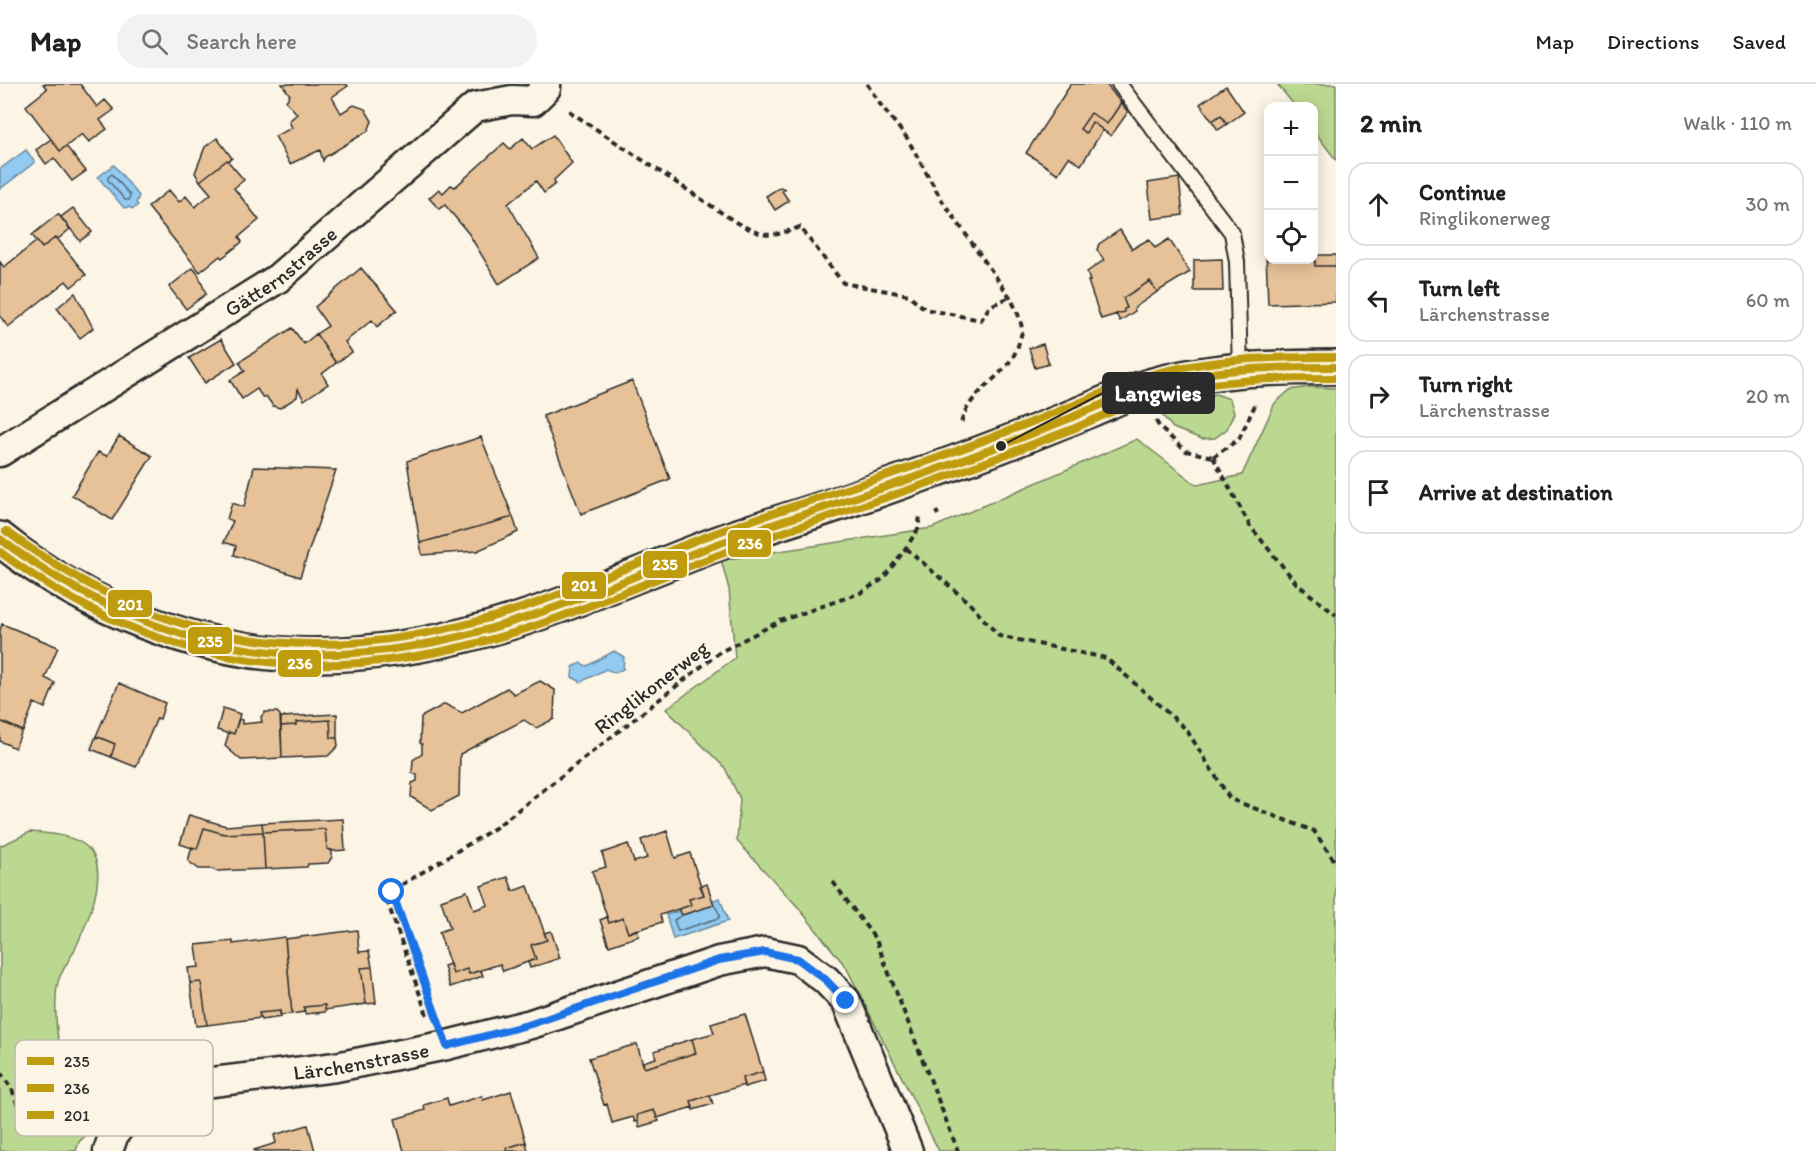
<!DOCTYPE html>
<meta charset="utf-8">
<style>
:root{--surface:#fff;--page:#f2f2f2;--text:#202124;--muted:#757577;--line:#e0e0e0}
body{margin:0;font-family:Itim,sans-serif;background:var(--page);color:var(--text)}
.controls{position:absolute;right:18px;top:18px;display:grid;overflow:hidden;border-radius:12px;box-shadow:0 3px 15px #0003}
.controls button{width:54px;height:54px;display:grid;place-items:center;padding:0;border:0;border-bottom:2px solid var(--line);background:var(--surface);color:var(--text);font:30px sans-serif}
.stop{position:absolute;width:18px;height:18px;margin:-14px;border:4px solid #1a73e8;border-radius:50%;background:#fff}
.stop.end{background:#1a73e8;border-color:#fff;box-shadow:0 2px 6px #0008}
.list{margin:0;padding:0;list-style:none}
h2{display:flex;justify-content:space-between;align-items:center;height:78px;margin:0;padding:0 24px;font-size:26px}
h2 small{font-size:20px;font-weight:400;color:var(--muted)}
.list li{display:grid;grid-template-columns:39px 1fr auto;gap:18px;align-items:center;box-sizing:border-box;height:84px;margin:0 12px 12px;padding:0 12px;border:2px solid var(--line);border-radius:18px}
.list b{display:block;font-size:22px;white-space:nowrap}
.list p{margin:0;font-size:20px;white-space:nowrap;color:var(--muted)}
.list em{font-size:20px;font-style:normal;color:var(--muted)}
.icon{flex:none;width:33px;height:33px;fill:none;stroke:currentColor;stroke-width:2;stroke-linecap:round;stroke-linejoin:round}
.map{position:relative;flex:none;width:1336px;height:1067px;overflow:hidden}
header{display:flex;align-items:center;gap:36px;box-sizing:border-box;height:84px;padding:0 30px;background:var(--surface);border-bottom:2px solid var(--line)}
header strong{font-size:28px}
nav{display:flex;gap:33px;margin-inline-start:auto;font-size:21px}
.search{width:420px;height:54px;background:var(--page);display:flex;align-items:center;gap:15px;box-sizing:border-box;padding:0 21px;border-radius:33px;color:var(--muted);font-size:22px}
main{display:flex}
aside{flex:1;background:var(--surface)}
.map>svg:first-child{display:block}
.green{fill:#bbd890;stroke:#73825e;stroke-width:1.5}
.water{fill:#92caf1;stroke:#698aa2;stroke-width:1.5}
.lines{fill:none;stroke-linecap:round;stroke-linejoin:round}
.shore{stroke:#546b7a;stroke-width:1.5}
.building{fill:#e7c298;stroke:#2b2b2b;stroke-width:1.5}
.lane-casing{stroke:#2b2b2b;stroke-width:18}
.street-casing{stroke:#2b2b2b;stroke-width:33}
.secondary-casing{stroke:#2b2b2b;stroke-width:38}
.path{stroke:#2b2b2b;stroke-width:4;stroke-dasharray:6 4.5;stroke-linecap:butt}
.lane{stroke:#fcf5e5;stroke-width:14}
.street{stroke:#fcf5e5;stroke-width:28}
.secondary{stroke:#fcf5e5;stroke-width:33}
.bus-1-casing{stroke:#fcf5e5;stroke-width:12}
.bus-2-casing{stroke:#fcf5e5;stroke-width:12}
.bus-3-casing{stroke:#fcf5e5;stroke-width:12}
.bus-1{stroke:#bf9c0d;stroke-width:8}
.bus-2{stroke:#bf9c0d;stroke-width:8}
.bus-3{stroke:#bf9c0d;stroke-width:8}
.route{stroke:#1a73e8;stroke-width:8}
.labels{text-anchor:middle;dominant-baseline:central;stroke-width:4.5;stroke-linejoin:round;paint-order:stroke}
.street-label{font-size:21px;fill:#2b2b2b;stroke:#fcf5e5}
.key{fill:#fcf5e5;stroke:#bdb8ad;stroke-width:1.5}
.key-label{font-size:16px;fill:#2b2b2b}
.leader{fill:none;stroke:#2b2b2b;stroke-width:2}
.callout-dot{fill:#2b2b2b;stroke:#fcf5e5;stroke-width:2}
.callout{fill:#2b2b2b;stroke:#2b2b2b;stroke-width:2}
.callout-label{font-size:22px;text-anchor:middle;font-weight:bold;fill:#fff}
.line-badge{stroke:#fcf5e5;stroke-width:2}
.badge-label{font-size:16px;text-anchor:middle;font-weight:bold;fill:#fff}
</style>
<header>
<strong>Map</strong>
<div class="search"><svg class="icon" aria-label="search" viewBox="0 0 24 24"><circle cx="10" cy="10" r="6"/><path d="M15 15l6 6"/></svg>Search here</div>
<nav><a>Map</a><a>Directions</a><a>Saved</a></nav>
</header>
<main>
<div class="map">
<svg width="1336" height="1067" viewBox="0 0 1336 1067">
<rect width="100%" height="100%" fill="#fcf5e5"/>
<filter id="ink" filterUnits="userSpaceOnUse"><feTurbulence type="fractalNoise" baseFrequency=".0167" numOctaves="2"/><feDisplacementMap in="SourceGraphic" scale="12" xChannelSelector="R" yChannelSelector="G"/><feConvolveMatrix kernelMatrix="1 2 1 2 8 2 1 2 1" color-interpolation-filters="sRGB"/></filter>
<g filter="url(#ink)">
<path class="green" d="M 1277,0 L 1336,0 L 1336,76 L 1314,47 L 1314,22 L 1295,22 Z
M 1309,303 L 1336,304 L 1336,1067 L 939,1067 L 846,883 L 797,822 L 737,757 L 740,715 L 725,684 L 666,625 L 735,574 L 729,505 L 721,476 L 932,444 L 1137,355 L 1197,401 L 1242,391 L 1275,319 L 1290,306 Z
M 1216,310 L 1230,315 L 1234,329 L 1227,345 L 1215,354 L 1202,355 L 1173,344 L 1162,331 L 1162,320 Z
M 30,748 C 47,749 74,751 87,763 C 112,784 87,839 76,863 C 71,874 63,884 59,895 C 54,907 55,952 61,963 C 74,987 101,997 124,1006 L 108,1030 L 79,1058 L 76,1067 L 0,1067 L 0,762 Z"/>
<path class="water" d="M 26,66 L 35,78 L 0,105 L 0,85 Z
M 114,81 L 139,112 L 136,119 L 138,121 L 133,125 L 128,123 L 124,124 L 98,93 Z
M 614,567 L 624,573 L 623,585 L 615,589 L 606,585 L 581,598 L 572,593 L 573,583 L 581,579 L 587,582 Z
M 720,814 L 728,837 L 673,855 L 666,831 Z"/>
<g class="lines">
<path class="shore" d="M 112,90 L 130,111 L 129,116 L 125,116 L 108,96 L 108,93 Z
M 681,832 L 674,836 L 678,847 L 719,834 L 720,831 L 715,822"/>
</g>
<path class="building" d="M 43,0 L 80,0 L 97,23 L 105,16 L 114,26 L 100,36 L 107,45 L 89,58 L 82,50 L 60,67 L 26,22 L 47,5 Z
M 282,0 L 346,0 L 348,2 L 332,13 L 341,29 L 354,21 L 365,25 L 372,37 L 368,47 L 325,73 L 323,77 L 320,66 L 290,80 L 275,52 L 292,44 L 289,37 L 297,30 L 286,17 L 290,11 Z
M 1071,0 L 1106,0 L 1121,19 L 1107,40 L 1091,29 L 1080,45 L 1086,49 L 1092,38 L 1103,46 L 1081,81 L 1069,73 L 1058,90 L 1026,69 Z
M 1226,2 L 1244,28 L 1227,40 L 1221,31 L 1212,37 L 1200,20 Z
M 1121,19 L 1128,28 L 1111,52 L 1092,38 L 1086,49 L 1080,45 L 1091,29 L 1107,40 Z
M 1221,31 L 1227,40 L 1218,46 L 1212,37 Z
M 553,51 L 572,79 L 554,96 L 555,100 L 544,109 L 536,97 L 508,120 L 539,174 L 499,200 L 469,150 L 445,121 L 439,125 L 429,114 L 439,105 L 443,109 L 451,101 L 455,103 L 504,59 L 510,65 L 523,54 L 532,65 Z
M 217,54 L 232,74 L 228,77 L 227,76 L 200,97 L 195,89 L 205,63 Z
M 51,55 L 60,67 L 66,62 L 86,87 L 72,97 L 54,74 L 46,80 L 36,66 Z
M 227,76 L 244,96 L 234,104 L 259,136 L 239,153 L 242,158 L 222,174 L 220,172 L 200,188 L 148,123 L 169,106 L 179,118 L 186,112 L 195,123 L 211,110 L 200,97 Z
M 1179,94 L 1183,131 L 1152,135 L 1148,99 Z
M 780,103 L 785,105 L 782,107 L 789,117 L 775,126 L 766,112 Z
M 73,124 L 92,148 L 80,157 L 61,133 Z
M 58,130 L 70,145 L 58,155 L 56,153 L 42,164 L 32,151 Z
M 1120,146 L 1132,165 L 1149,155 L 1155,164 L 1169,155 L 1190,188 L 1157,208 L 1150,197 L 1123,214 L 1127,224 L 1124,225 L 1124,228 L 1101,235 L 1088,197 L 1090,197 L 1087,188 L 1104,176 L 1097,166 L 1099,160 Z
M 1314,151 L 1315,182 L 1336,182 L 1336,218 L 1268,220 L 1266,169 L 1268,169 L 1268,176 L 1314,176 Z
M 56,153 L 86,191 L 71,203 L 66,197 L 8,243 L 0,232 L 0,178 L 4,183 L 37,157 L 42,164 Z
M 1315,171 L 1336,171 L 1336,182 L 1315,182 Z
M 1222,175 L 1223,207 L 1194,207 L 1194,176 Z
M 193,184 L 198,190 L 206,210 L 186,225 L 169,203 Z
M 361,184 L 397,226 L 377,243 L 372,236 L 345,258 L 352,268 L 336,279 L 316,250 L 328,242 L 315,223 Z
M 1150,197 L 1157,208 L 1134,224 L 1135,227 L 1120,237 L 1116,230 L 1124,228 L 1124,225 L 1127,224 L 1123,214 Z
M 75,209 L 93,244 L 80,254 L 57,224 Z
M 292,244 L 304,260 L 316,250 L 336,279 L 322,290 L 328,300 L 304,316 L 298,305 L 297,313 L 280,324 L 273,322 L 266,312 L 263,314 L 257,305 L 242,315 L 230,296 L 245,287 L 239,278 Z
M 221,255 L 236,279 L 205,299 L 189,274 Z
M 1043,260 L 1049,280 L 1035,284 L 1029,264 Z
M 632,297 L 670,395 L 581,430 L 543,332 Z
M 119,352 L 152,372 L 112,436 L 72,411 L 98,368 L 107,372 Z
M 481,353 L 513,433 L 420,459 L 407,377 Z
M 254,383 L 336,386 L 300,493 L 234,471 L 236,462 L 224,458 L 233,437 L 227,435 L 232,419 L 244,423 Z
M 513,433 L 518,448 L 477,467 L 422,471 L 420,459 Z
M 2,540 L 58,563 L 45,594 L 55,599 L 45,624 L 34,619 L 23,647 L 0,637 L 0,546 Z
M 540,597 L 555,606 L 554,635 L 536,644 L 524,636 L 460,670 L 459,712 L 432,726 L 411,713 L 412,699 L 417,697 L 417,691 L 412,689 L 413,676 L 422,670 L 422,660 L 420,659 L 421,633 L 445,620 L 462,629 L 507,604 L 514,610 Z
M 119,599 L 165,619 L 160,635 L 157,634 L 136,683 L 111,673 L 115,660 L 96,652 Z
M 223,624 L 240,630 L 234,650 L 229,648 L 229,650 L 217,646 Z
M 265,628 L 277,628 L 280,631 L 282,674 L 241,676 L 225,662 L 229,648 L 234,650 L 239,635 L 242,636 L 242,640 L 262,638 L 261,633 Z
M 337,630 L 337,654 L 331,654 L 330,636 L 296,638 L 296,641 L 281,642 L 281,633 Z
M 330,636 L 331,654 L 337,654 L 338,662 L 328,672 L 282,674 L 281,642 L 296,641 L 296,638 Z
M 0,637 L 22,647 L 15,664 L 0,657 Z
M 96,652 L 115,660 L 111,673 L 91,665 Z
M 189,731 L 226,742 L 262,739 L 263,748 L 224,750 L 204,744 L 197,765 L 192,764 L 180,760 Z
M 343,735 L 345,766 L 332,767 L 327,765 L 325,745 L 263,748 L 262,739 Z
M 204,744 L 224,750 L 263,748 L 265,785 L 216,787 L 212,785 L 199,785 L 188,777 L 192,763 L 197,765 Z
M 325,745 L 327,765 L 332,766 L 332,773 L 328,779 L 308,780 L 307,783 L 265,785 L 263,748 Z
M 667,747 L 675,774 L 690,769 L 704,811 L 689,815 L 691,821 L 660,831 L 662,838 L 628,849 L 623,834 L 609,839 L 592,787 L 606,783 L 602,769 L 628,760 L 634,778 L 647,774 L 641,756 Z
M 508,793 L 513,807 L 528,802 L 547,856 L 531,861 L 536,875 L 503,887 L 500,880 L 469,890 L 467,885 L 453,890 L 439,848 L 450,844 L 441,816 L 467,807 L 474,826 L 488,821 L 481,802 Z
M 707,800 L 714,821 L 682,831 L 679,825 L 691,821 L 689,815 L 704,811 L 700,802 Z
M 607,833 L 609,839 L 623,834 L 628,849 L 637,845 L 639,852 L 609,862 L 600,836 Z
M 357,846 L 359,868 L 369,867 L 372,883 L 361,884 L 366,920 L 325,926 L 325,921 L 304,923 L 304,928 L 292,930 L 285,855 Z
M 551,847 L 560,874 L 530,884 L 528,878 L 536,875 L 531,861 L 547,856 L 544,849 Z
M 285,853 L 292,930 L 280,931 L 280,927 L 259,929 L 260,934 L 207,941 L 201,898 L 190,899 L 188,884 L 199,883 L 196,861 L 233,857 L 233,860 Z
M 450,880 L 453,890 L 467,885 L 469,890 L 481,886 L 483,892 L 450,903 L 444,882 Z
M 372,883 L 376,919 L 366,920 L 361,884 Z
M 201,898 L 207,941 L 196,942 L 190,899 Z
M 325,921 L 325,928 L 305,930 L 304,923 Z
M 280,927 L 281,933 L 261,936 L 259,929 Z
M 745,930 L 763,988 L 742,994 L 744,1001 L 691,1017 L 693,1023 L 657,1034 L 654,1026 L 637,1031 L 638,1037 L 635,1038 L 633,1033 L 612,1039 L 607,1020 L 604,1021 L 589,974 L 637,960 L 644,984 L 696,969 L 692,955 L 714,949 L 711,940 Z
M 692,955 L 696,969 L 644,984 L 643,978 L 656,974 L 654,967 Z
M 763,988 L 765,997 L 744,1003 L 742,994 Z
M 511,1007 L 526,1058 L 506,1064 L 507,1067 L 404,1067 L 395,1035 L 425,1026 L 424,1021 L 447,1014 L 449,1022 L 482,1012 L 483,1016 Z
M 710,1011 L 713,1020 L 693,1026 L 691,1017 Z
M 654,1026 L 659,1037 L 639,1043 L 637,1031 Z
M 308,1041 L 315,1067 L 255,1067 L 254,1066 L 276,1059 L 274,1051 Z
M 526,1058 L 528,1067 L 507,1067 L 506,1064 Z"/>
<g class="lines">
<g class="lane-casing">
<path id="lane" d="M 1119,0 L 1232,149 L 1237,178 L 1240,286"/>
</g>
<g class="street-casing">
<g id="street">
<path id="s1" d="M 0,368 L 277,195 L 475,23 L 512,16 L 533,17 L 546,4 L 546,0"/>
<path id="s2" d="M 108,1067 L 114,1050 L 133,1026 L 171,1003 L 336,983 L 447,961 L 531,940 L 719,877 L 765,868 L 798,875 L 826,896 L 846,917 L 908,1067"/>
</g>
</g>
<g class="secondary-casing">
<path id="secondary" d="M 0,455 C 84,523 204,572 313,571 C 372,571 431,561 488,545 C 560,525 630,493 701,466 C 751,446 803,432 855,414 C 891,402 926,389 962,376 C 1004,361 1046,344 1087,327 C 1104,320 1122,311 1140,305 C 1203,285 1270,283 1336,283"/>
</g>
<path class="path" d="M 867,0 L 880,20 L 907,54 L 941,115 L 1010,213 C 1015,223 1022,236 1022,248 C 1021,252 1019,258 1018,262 C 1007,294 968,306 961,340
M 569,27 L 737,139 C 767,154 769,154 800,143 L 843,199 L 909,211 L 925,225 L 981,236 L 990,222 L 1010,213
M 1156,337 L 1160,344 L 1186,367 L 1213,373
M 1213,373 L 1250,442 L 1297,500 L 1336,531
M 1213,373 L 1239,355 L 1256,319
M 936,427 L 938,431
M 906,464 L 969,519 L 999,552 L 1106,574 L 1186,645 L 1230,715 L 1314,747 L 1336,779
M 833,798 L 876,856 L 958,1067
M 392,808 L 436,932
M 427,931 L 385,811 L 495,744 L 720,568 L 780,537 L 860,509 L 883,495 L 906,464 L 918,445 L 920,432
M 0,988 L 12,1005 L 25,1042 L 81,1047"/>
<use href="#lane" class="lane"/>
<use href="#street" class="street"/>
<use href="#secondary" class="secondary"/>
<g class="bus-1-casing">
<path id="bus-1" d="M 0,455 C 164,577 321,599 515,537 C 576,518 635,492 694,469 C 773,438 855,415 935,386 C 980,370 1024,353 1068,335 C 1098,322 1128,308 1160,299 C 1217,284 1277,283 1336,283"/>
</g>
<g class="bus-2-casing">
<path id="bus-2" d="M 0,468 C 163,589 324,607 516,548 C 577,529 635,503 695,480 C 776,448 860,424 942,394 C 987,378 1031,361 1075,344 C 1105,331 1135,316 1167,308 C 1222,295 1279,294 1336,294"/>
</g>
<g class="bus-3-casing">
<path id="bus-3" d="M 6,447 C 168,567 321,588 512,527 C 575,507 635,480 697,456 C 776,426 857,403 937,374 C 981,358 1025,341 1069,323 C 1099,311 1129,296 1161,288 C 1218,274 1277,273 1336,273"/>
</g>
<use href="#bus-1" class="bus-1"/>
<use href="#bus-2" class="bus-2"/>
<use href="#bus-3" class="bus-3"/>
</g>
</g>
<g class="lines" filter="url(#ink)">
<path class="route" d="M 392,808 L 447,962 L 531,940 L 719,876 L 765,868 L 798,875 L 826,896 L 846,917"/>
</g>
<g class="labels">
<g class="street-label">
<text stroke="none"><textPath href="#s1" startOffset="334">Gätternstrasse</textPath></text>
<text transform="translate(651 603) rotate(-38)">Ringlikonerweg</text>
<text stroke="none"><textPath href="#s2" startOffset="285">Lärchenstrasse</textPath></text>
</g>
</g>
<rect x="15" y="956" width="198" height="96" rx="9" class="key"/>
<rect x="27" y="973" width="27" height="8" fill="#bf9c0d"/>
<rect x="27" y="1000" width="27" height="8" fill="#bf9c0d"/>
<rect x="27" y="1027" width="27" height="8" fill="#bf9c0d"/>
<g class="key-label">
<text x="64" y="983">235</text>
<text x="64" y="1010">236</text>
<text x="64" y="1037">201</text>
</g>
<path class="leader" d="M1001 362L1103 309"/>
<circle class="callout-dot" cx="1001" cy="362" r="6"/>
<rect class="callout" x="1103" y="289" width="111" height="40" rx="6"/>
<g class="callout-label">
<text x="1158" y="317">Langwies</text>
</g>
<g class="line-badge">
<rect x="727" y="445" width="45" height="29" rx="6" fill="#bf9c0d"/>
<rect x="642" y="466" width="46" height="29" rx="6" fill="#bf9c0d"/>
<rect x="561" y="487" width="46" height="29" rx="6" fill="#bf9c0d"/>
<rect x="107" y="505" width="46" height="29" rx="6" fill="#bf9c0d"/>
<rect x="187" y="542" width="46" height="29" rx="6" fill="#bf9c0d"/>
<rect x="277" y="565" width="45" height="29" rx="6" fill="#bf9c0d"/>
</g>
<g class="badge-label">
<text x="750" y="465">236</text>
<text x="665" y="486">235</text>
<text x="584" y="507">201</text>
<text x="130" y="526">201</text>
<text x="210" y="563">235</text>
<text x="300" y="585">236</text>
</g>
</svg>
<div class="controls">
<button>+</button>
<button>−</button>
<button><svg class="icon" aria-label="locate" viewBox="0 0 24 24"><circle cx="12" cy="12" r="6"/><path d="M12 2v4M12 18v4M2 12h4M18 12h4"/></svg></button>
</div>
<div class="stop" style="left:392px;top:808px"></div>
<div class="stop end" style="left:846px;top:917px"></div>
</div>
<aside>
<h2>2 min<small>Walk · 110 m</small></h2>
<ul class="list">
<li><svg class="icon" aria-label="ahead" viewBox="0 0 24 24"><path d="M12 20V5M6 11l6-6 6 6"/></svg><div><b>Continue</b><p>Ringlikonerweg</p></div><em>30 m</em></li>
<li><svg class="icon" aria-label="left" viewBox="0 0 24 24"><path d="M17 20v-9H6M10 6l-5 5 5 5"/></svg><div><b>Turn left</b><p>Lärchenstrasse</p></div><em>60 m</em></li>
<li><svg class="icon" aria-label="right" viewBox="0 0 24 24"><path d="M7 20v-9h11M14 6l5 5-5 5"/></svg><div><b>Turn right</b><p>Lärchenstrasse</p></div><em>20 m</em></li>
<li><svg class="icon" aria-label="arrive" viewBox="0 0 24 24"><path d="M6 21V4h12l-3 4 3 4H6"/></svg><div><b>Arrive at destination</b></div></li>
</ul>
</aside>
</main>
